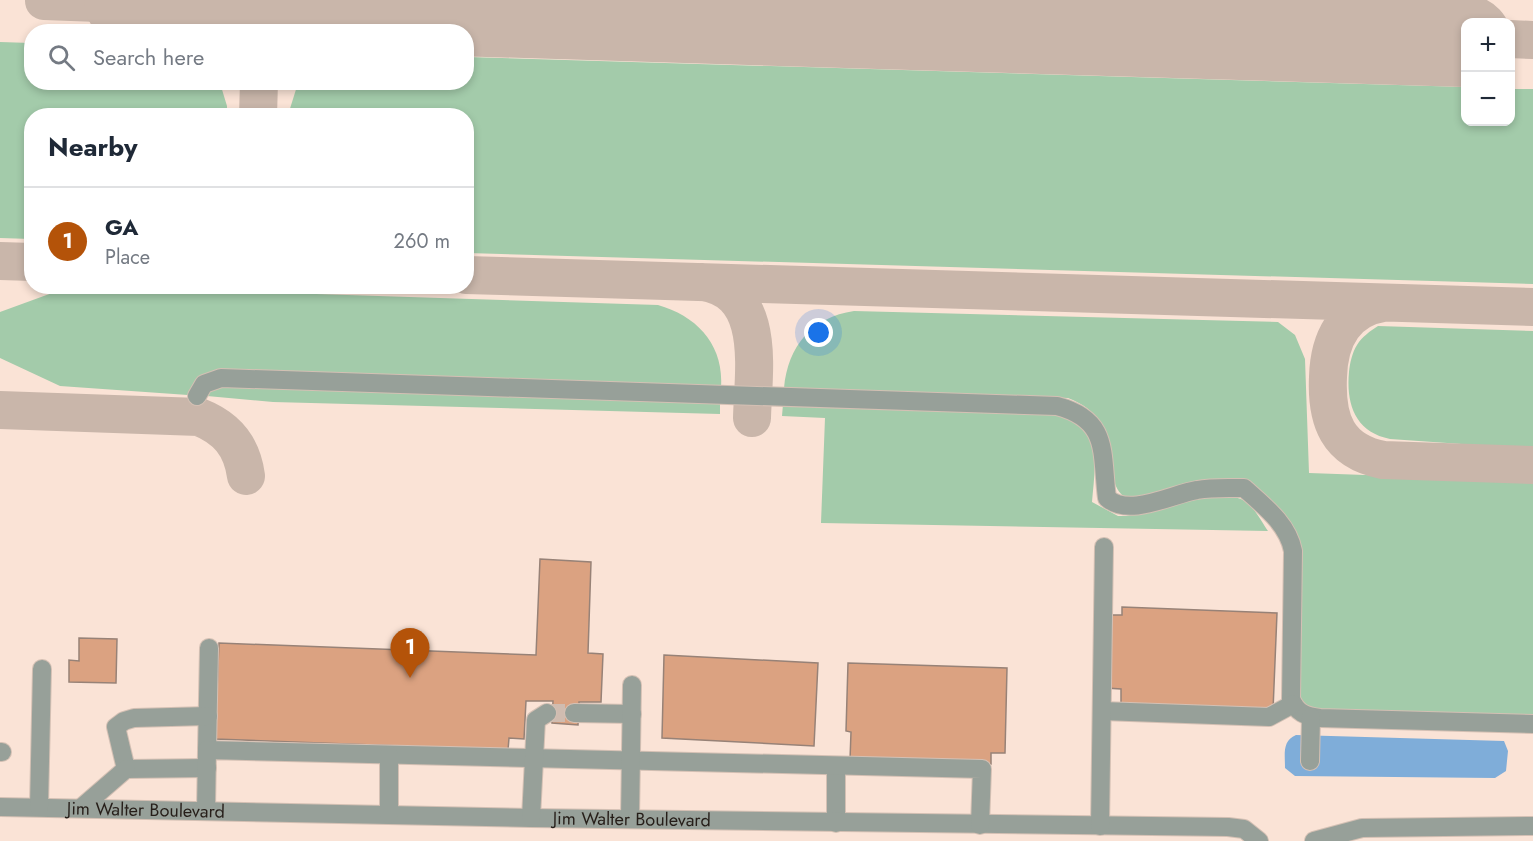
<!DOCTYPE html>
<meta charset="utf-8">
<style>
:root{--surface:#fff;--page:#f6f6f7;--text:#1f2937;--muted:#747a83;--line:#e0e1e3;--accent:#b45309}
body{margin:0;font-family:Jost,sans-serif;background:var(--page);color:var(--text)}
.controls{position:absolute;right:18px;top:18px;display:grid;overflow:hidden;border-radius:12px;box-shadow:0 3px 9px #0003}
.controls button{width:54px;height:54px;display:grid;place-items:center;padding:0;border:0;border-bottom:2px solid var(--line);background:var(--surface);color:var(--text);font:30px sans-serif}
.you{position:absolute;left:819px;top:333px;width:21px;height:21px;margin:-15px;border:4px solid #fff;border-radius:50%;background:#1a73e8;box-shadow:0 0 0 9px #1a73e833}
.badge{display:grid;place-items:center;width:39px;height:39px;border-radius:50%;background:var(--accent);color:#fff;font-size:20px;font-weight:700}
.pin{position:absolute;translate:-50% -50px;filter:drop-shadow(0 2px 3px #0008)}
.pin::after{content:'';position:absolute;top:32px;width:21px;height:18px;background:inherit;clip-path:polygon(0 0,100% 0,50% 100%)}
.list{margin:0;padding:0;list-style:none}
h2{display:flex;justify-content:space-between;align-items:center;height:78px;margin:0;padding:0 24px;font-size:26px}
h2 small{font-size:20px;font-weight:400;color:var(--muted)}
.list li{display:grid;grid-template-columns:39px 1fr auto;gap:18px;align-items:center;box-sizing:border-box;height:108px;padding:0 24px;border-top:2px solid var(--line)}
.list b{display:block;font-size:22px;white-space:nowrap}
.list p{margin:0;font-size:20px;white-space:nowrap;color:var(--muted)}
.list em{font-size:20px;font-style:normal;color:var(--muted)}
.icon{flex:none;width:33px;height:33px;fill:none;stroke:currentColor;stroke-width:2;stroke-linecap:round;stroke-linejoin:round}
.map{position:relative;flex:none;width:1533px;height:841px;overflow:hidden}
.search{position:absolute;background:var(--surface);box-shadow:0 3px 9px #0003;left:24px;top:24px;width:450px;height:66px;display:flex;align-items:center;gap:15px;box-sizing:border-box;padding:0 21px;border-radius:24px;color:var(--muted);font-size:22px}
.panel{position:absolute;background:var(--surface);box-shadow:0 3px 9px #0003;left:24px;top:108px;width:450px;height:186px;border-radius:24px}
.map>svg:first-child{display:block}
.green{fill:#a3cbaa}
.water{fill:#7fadd9}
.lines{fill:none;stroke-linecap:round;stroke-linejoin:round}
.taxiway{stroke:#c9b6aa;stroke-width:38}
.runway{stroke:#c9b6aa;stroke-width:92}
.building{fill:#dba281;stroke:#978277;stroke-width:1.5}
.minor-tunnel{stroke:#d0bcb0;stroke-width:18;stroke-dasharray:18 9;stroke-linecap:butt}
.minor-casing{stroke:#d4c0b4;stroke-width:20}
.minor{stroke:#97a099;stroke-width:18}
.labels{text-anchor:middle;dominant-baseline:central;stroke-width:4.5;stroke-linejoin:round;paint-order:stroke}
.street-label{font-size:18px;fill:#261e19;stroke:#fae3d6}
</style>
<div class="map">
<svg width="1533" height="841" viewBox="0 0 1533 841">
<rect width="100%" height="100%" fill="#fae3d6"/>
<path class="green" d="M 0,42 L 31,43 L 32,82 L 220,83 L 227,106 L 227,115 L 32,116 L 31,239 L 0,238 Z
M 467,57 L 1465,87 L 1466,122 L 1510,122 L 1511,89 L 1533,89 L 1533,284 L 467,253 L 466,116 L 288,115 L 298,83 L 466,82 Z
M 130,288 L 658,305 C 697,316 724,345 721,387 L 218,370 L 200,376 L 188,395 L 60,386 L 0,358 L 0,312 L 63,289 Z
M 854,311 L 1278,322 L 1295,335 L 1305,359 L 1309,473 L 1533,481 L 1533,717 L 1314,711 L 1306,708 L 1297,697 L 1299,560 L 1256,487 L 1126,498 C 1097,479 1129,421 1068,398 L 784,388 C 788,346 812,317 854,311 Z
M 1378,326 L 1533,331 L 1533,449 L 1390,439 C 1355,432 1346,404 1349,372 C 1350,363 1352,353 1357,345 C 1362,337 1370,331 1378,326 Z
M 218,386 L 720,402 L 720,414 L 273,402 L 207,396 L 210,389 Z
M 783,404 L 1047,411 C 1056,414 1072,416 1079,421 C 1101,441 1094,476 1092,502 L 1118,516 L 1126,516 C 1154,510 1214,488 1241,499 C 1253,504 1261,521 1268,531 L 821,523 L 825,418 L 782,416 Z"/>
<path class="water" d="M 1296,735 L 1504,741 L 1508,751 L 1506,771 L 1495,778 L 1295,776 L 1285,768 C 1285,754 1282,741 1296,735 Z"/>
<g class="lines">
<path class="taxiway" d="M 1402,0 L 1430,25 L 1466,37
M 44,1 L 182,6 L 203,12 L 231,32
M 1164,28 L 1308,31 L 1340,19 L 1362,0
M 261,32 L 262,0
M 292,32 L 319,16 L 340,11 L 479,14
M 1510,39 L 1533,40
M 258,116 L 259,82
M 0,261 L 32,262
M 466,275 L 1533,307
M 702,282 C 768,291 753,372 752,418
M 1383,303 C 1343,309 1329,341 1328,377 C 1326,420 1337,451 1383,460 L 1533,465
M 0,410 L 199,417 C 227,428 242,446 246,476"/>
<path class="runway" d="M 130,0 L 1466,41"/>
</g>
<path class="building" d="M 540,559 L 591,562 L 588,653 L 603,654 L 601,702 L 579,702 L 578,725 L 552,723 L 553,701 L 526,701 L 524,739 L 509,738 L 508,750 L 215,739 L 219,643 L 536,655 Z
M 1122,607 L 1277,613 L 1273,710 L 1121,705 L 1121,689 L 1106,688 L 1108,615 L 1122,615 Z
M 79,638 L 117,639 L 116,683 L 69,682 L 69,660 L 79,661 Z
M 664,655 L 818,663 L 814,746 L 662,738 Z
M 848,663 L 1007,668 L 1005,753 L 991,753 L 991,764 L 850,760 L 851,732 L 846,731 Z"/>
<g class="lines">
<path class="minor-tunnel" d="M 547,713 L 574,713"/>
<g class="minor-casing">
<g id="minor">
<path d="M 197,396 L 204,384 L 221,378 L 1057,406 C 1110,420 1101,453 1107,498 C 1129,518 1172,494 1197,490 C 1213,487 1228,488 1244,488 C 1264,506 1288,524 1293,551 L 1291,699 C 1297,713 1305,716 1320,718 L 1533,724"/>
<path d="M 1102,711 L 1269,717 L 1293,704"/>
<path d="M 574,713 L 632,714"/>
<path d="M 207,750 L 209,648"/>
<path d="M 0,752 L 2,752"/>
<path d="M 1310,761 L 1311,717"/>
<path d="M 836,766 L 836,823"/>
<path d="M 207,768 L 126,769 L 116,727 L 124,721 L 134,718 L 208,716"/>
<path id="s1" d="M 0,807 L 531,818 L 1228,827 L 1244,829 L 1259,841"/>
<path d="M 39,807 L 42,669"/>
<path d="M 81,808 L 126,769"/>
<path d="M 206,811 L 207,750 L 982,769 L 980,825"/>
<path d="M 389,814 L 389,755"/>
<path d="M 531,818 L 536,720 L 547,713"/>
<path d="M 630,819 L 632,685"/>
<path d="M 1100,826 L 1104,547"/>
<path d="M 1314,841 L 1362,828 L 1533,826"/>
</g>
</g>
<use href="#minor" class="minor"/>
</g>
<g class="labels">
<g class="street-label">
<text stroke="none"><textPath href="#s1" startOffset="146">Jim Walter Boulevard</textPath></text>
<text stroke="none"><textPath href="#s1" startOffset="632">Jim Walter Boulevard</textPath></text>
</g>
</g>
</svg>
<div class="controls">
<button>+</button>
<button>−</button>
</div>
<div class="you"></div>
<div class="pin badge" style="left:410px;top:678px">1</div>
<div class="search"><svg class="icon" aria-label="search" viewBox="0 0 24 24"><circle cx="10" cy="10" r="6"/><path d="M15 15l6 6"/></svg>Search here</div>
<section class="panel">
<h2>Nearby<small></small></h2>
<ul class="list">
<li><span class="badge">1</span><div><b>GA</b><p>Place</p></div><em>260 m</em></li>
</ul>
</section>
</div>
